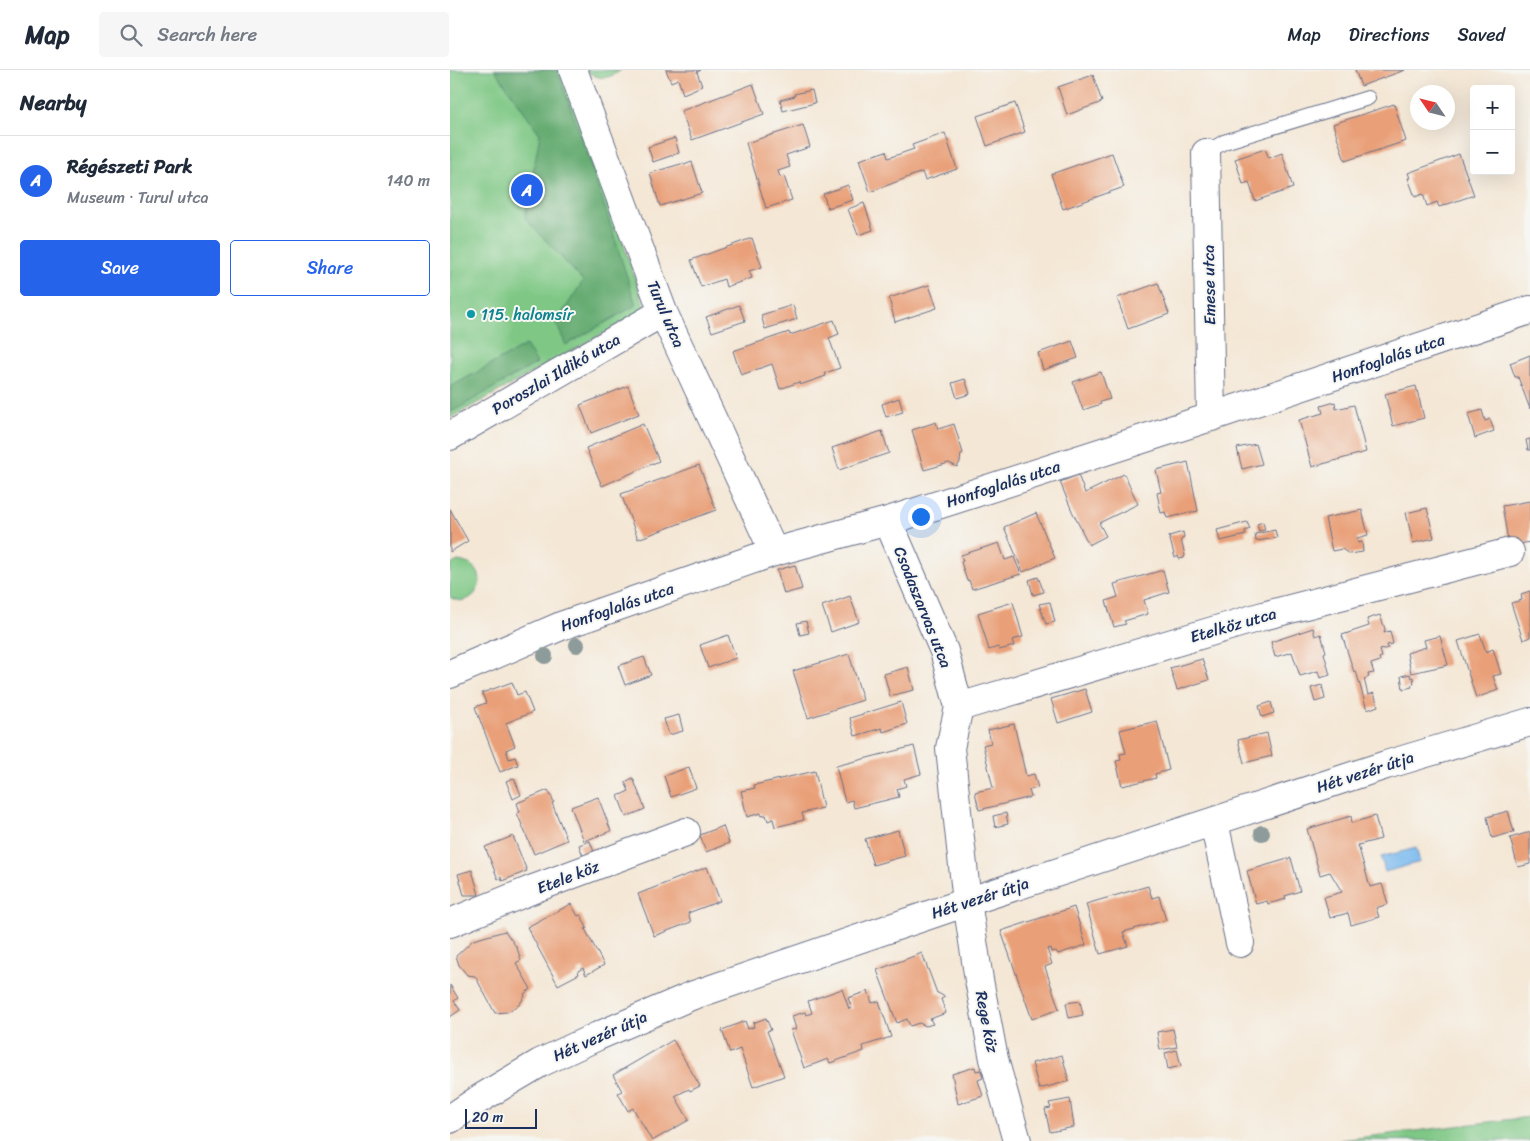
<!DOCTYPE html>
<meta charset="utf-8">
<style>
:root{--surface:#fff;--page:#f6f6f7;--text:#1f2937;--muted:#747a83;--line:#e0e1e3;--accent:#2563eb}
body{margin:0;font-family:Sriracha,sans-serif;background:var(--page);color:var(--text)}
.controls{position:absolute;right:15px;top:15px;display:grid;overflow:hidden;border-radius:5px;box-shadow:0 5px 20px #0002}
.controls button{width:45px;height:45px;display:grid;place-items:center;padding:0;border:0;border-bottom:1px solid var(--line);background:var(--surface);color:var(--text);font:25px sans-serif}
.compass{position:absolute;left:960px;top:15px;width:45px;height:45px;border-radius:50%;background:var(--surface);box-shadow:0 5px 20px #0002;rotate:305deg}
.scale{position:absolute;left:15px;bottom:12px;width:72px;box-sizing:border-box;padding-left:5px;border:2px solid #1b2f5e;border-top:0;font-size:14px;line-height:18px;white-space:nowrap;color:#1b2f5e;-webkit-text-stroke:4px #f6f6f2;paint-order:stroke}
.you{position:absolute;left:470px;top:446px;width:18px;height:18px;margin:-12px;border:4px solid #fff;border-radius:50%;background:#1a73e8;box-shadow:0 0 0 8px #1a73e833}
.badge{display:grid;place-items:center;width:32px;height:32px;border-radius:50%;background:var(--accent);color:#fff;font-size:16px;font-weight:700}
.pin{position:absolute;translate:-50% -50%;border:2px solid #fff;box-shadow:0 1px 5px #0006}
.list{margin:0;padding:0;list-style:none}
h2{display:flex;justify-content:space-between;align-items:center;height:65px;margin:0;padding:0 20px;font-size:21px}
h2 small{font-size:16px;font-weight:400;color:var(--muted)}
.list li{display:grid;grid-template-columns:32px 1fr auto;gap:15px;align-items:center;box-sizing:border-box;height:90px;padding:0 20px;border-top:1px solid var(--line)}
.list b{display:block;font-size:19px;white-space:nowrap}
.list p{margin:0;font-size:16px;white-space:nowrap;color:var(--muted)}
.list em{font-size:16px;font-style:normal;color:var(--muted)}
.actions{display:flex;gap:10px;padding:15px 20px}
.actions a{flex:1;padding:11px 0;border:1px solid var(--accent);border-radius:5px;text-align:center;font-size:18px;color:var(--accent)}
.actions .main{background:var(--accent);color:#fff}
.icon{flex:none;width:28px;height:28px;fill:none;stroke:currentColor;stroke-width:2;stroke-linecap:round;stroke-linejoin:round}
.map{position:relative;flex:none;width:1080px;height:1071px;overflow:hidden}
header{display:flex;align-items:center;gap:30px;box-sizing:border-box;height:70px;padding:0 25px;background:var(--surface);border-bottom:1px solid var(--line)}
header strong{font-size:24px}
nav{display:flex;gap:28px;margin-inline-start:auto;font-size:18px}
.search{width:350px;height:45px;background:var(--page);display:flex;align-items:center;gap:12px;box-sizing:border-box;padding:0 18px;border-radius:5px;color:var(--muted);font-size:19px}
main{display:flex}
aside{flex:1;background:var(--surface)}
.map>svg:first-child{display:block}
.green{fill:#7ec784;stroke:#4c7b71}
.forest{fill:#66ac72;stroke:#406e68}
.water{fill:#79b9ee;stroke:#4a74a6}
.building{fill:#e9a079}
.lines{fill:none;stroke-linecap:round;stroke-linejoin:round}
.lane-casing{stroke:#676f88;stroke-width:16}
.street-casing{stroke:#676f88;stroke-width:30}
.lane{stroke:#fff;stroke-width:14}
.street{stroke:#fff;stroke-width:28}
.tree{fill:#8d9b9a}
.culture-dot{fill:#0f9aa8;stroke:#f6f6f2;stroke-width:2}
.labels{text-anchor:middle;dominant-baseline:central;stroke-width:4;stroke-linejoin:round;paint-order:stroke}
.street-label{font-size:16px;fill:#1b2f5e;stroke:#f6f6f2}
.culture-label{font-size:16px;fill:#0d838f;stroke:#f6f6f2;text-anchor:start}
</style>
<header>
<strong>Map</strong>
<div class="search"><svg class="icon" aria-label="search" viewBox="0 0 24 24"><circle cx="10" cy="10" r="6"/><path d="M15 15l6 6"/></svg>Search here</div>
<nav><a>Map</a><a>Directions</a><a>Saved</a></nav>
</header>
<main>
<aside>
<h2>Nearby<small></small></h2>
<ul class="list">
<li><span class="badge">A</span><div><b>Régészeti Park</b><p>Museum · Turul utca</p></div><em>140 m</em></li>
</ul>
<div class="actions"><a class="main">Save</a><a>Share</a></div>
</aside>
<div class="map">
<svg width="1080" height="1071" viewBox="0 0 1080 1071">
<rect width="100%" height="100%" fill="#f6f6f2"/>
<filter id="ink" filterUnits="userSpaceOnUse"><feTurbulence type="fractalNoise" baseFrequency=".02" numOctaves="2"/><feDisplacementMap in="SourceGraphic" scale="10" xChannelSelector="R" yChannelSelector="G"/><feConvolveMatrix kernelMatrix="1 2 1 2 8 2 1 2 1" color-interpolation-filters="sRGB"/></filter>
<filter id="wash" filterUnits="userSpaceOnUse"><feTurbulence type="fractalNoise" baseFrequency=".0096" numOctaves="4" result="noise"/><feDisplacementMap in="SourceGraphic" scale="20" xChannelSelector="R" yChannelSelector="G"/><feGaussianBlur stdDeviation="1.12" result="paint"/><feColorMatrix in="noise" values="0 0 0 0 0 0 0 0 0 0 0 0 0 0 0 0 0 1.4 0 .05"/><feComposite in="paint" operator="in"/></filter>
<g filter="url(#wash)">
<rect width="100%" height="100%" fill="#f4e7d5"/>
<path class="green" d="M 0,0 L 114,0 L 196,240 L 0,348 Z
M 135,0 L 171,0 C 157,10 149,10 135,0 Z
M 8,491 C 49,497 24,544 0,527 L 0,495 Z
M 1080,1047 L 1080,1071 L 890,1070 Z"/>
<path class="forest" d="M 45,0 L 107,0 L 142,97 L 186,235 L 116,275 L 106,253 L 133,211 L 75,148 L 90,64 Z
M 76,275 L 87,293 L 0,343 L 0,317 Z"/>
<path class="water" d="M 966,778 L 970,792 L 935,802 L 931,787 Z"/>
<g id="blocks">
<path class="building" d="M 216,0 L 251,0 L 247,2 L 252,16 L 233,24 L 228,9 L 221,12 Z
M 905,0 L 955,0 L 911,16 Z
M 643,5 L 652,32 L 617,45 L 608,17 Z
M 303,14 L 314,44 L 242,70 L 231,41 Z
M 362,20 L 365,33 L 333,41 L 330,30 L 345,26 L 344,24 Z
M 565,33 L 575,62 L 537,76 L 527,46 Z
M 944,34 L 956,71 L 895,91 L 883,54 Z
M 353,55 L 360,77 L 336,85 L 340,97 L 328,101 L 330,107 L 334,106 L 342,130 L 316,138 L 296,73 Z
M 495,63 L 507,99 L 475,110 L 472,102 L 420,122 L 409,90 L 436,81 L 438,88 L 464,79 L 462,75 Z
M 225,68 L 229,83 L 203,92 L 198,77 Z
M 815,79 L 819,88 L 832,83 L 843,118 L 805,131 L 799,112 L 793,114 L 785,89 Z
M 662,83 L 674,117 L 613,139 L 601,104 Z
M 1009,84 L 1024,125 L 989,137 L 987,132 L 977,136 L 973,124 L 965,127 L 958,108 L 960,108 L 958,103 Z
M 242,92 L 252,123 L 210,136 L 200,103 L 234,93 L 234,95 Z
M 398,115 L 403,130 L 378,138 L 373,124 Z
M 414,133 L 423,160 L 408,165 L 398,139 Z
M 302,168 L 312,197 L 299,201 L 302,208 L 276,217 L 274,209 L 251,217 L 241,190 Z
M 708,213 L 719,244 L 678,259 L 667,228 Z
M 479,215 L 487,238 L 445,252 L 439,228 Z
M 289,235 L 295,251 L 262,262 L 256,247 Z
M 343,235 L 347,249 L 315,259 L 311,245 Z
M 384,250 L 389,264 L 379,268 L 390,298 L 375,303 L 376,306 L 350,315 L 349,312 L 330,319 L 322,294 L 291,305 L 283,281 L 339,262 L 340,265 Z
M 622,271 L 628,288 L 593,300 L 588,283 Z
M 1080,285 L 1080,339 L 1068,307 L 1065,307 L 1060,293 Z
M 651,302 L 660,329 L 650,332 L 651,334 L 633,340 L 623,312 Z
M 515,309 L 520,324 L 507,328 L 502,313 Z
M 178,316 L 189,344 L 141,363 L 130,335 Z
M 966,316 L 974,348 L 943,356 L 935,324 Z
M 449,328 L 453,342 L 436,347 L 432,334 Z
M 885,332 L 886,339 L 904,335 L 916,382 L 862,397 L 849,350 L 873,343 L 871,336 Z
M 1032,340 L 1035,351 L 1040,349 L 1044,361 L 1025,368 L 1018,344 Z
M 486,352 L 488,359 L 504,354 L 513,383 L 511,384 L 510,392 L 507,397 L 499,393 L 474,400 L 462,360 Z
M 193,354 L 209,391 L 152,416 L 136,378 Z
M 432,361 L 439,383 L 389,400 L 382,378 Z
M 1080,369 L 1080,380 L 1078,380 L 1076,370 Z
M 806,374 L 812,394 L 792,399 L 787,378 Z
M 738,392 L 748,441 L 717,448 L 715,442 L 711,443 L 707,423 L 711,422 L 706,400 Z
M 249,395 L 266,440 L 188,469 L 171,424 Z
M 674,404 L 688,434 L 649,453 L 656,466 L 639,475 L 622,441 L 610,412 L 628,405 L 635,423 Z
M 1080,431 L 1080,472 L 1059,476 L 1052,436 Z
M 977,438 L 984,468 L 963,473 L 956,443 Z
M 0,439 L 18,471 L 0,482 Z
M 912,440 L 918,465 L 907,468 L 908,473 L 912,472 L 913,482 L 899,484 L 892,479 L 882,481 L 875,448 Z
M 586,443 L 605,488 L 573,502 L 554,457 Z
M 797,452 L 800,459 L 795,461 L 796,465 L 770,471 L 767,460 Z
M 813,452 L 815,460 L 809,461 L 807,454 Z
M 825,460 L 827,468 L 806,471 L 805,464 Z
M 733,462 L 734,467 L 731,470 L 735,485 L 734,488 L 729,489 L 728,486 L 725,488 L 719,466 Z
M 549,473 L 555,490 L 564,487 L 571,504 L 522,519 L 519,510 L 517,511 L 511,492 L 513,491 L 511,485 Z
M 345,495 L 352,519 L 334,524 L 327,500 Z
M 713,500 L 719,522 L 694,530 L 698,544 L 674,551 L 676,554 L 664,557 L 656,531 L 668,527 L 664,514 Z
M 588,507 L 594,522 L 583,525 L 579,510 Z
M 1080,521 L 1080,567 L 1073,570 L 1061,533 L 1072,530 L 1071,524 Z
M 400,526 L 409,552 L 381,562 L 372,536 Z
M 563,532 L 573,567 L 562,570 L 564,576 L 549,580 L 548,577 L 539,580 L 528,543 Z
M 600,532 L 605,552 L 596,554 L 589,534 Z
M 930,545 L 935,559 L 934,563 L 940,561 L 943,574 L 937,575 L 938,578 L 930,580 L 932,587 L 929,588 L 930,591 L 921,594 L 924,603 L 918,604 L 919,607 L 914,609 L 918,625 L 924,623 L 928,636 L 917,640 L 906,601 L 904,602 L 892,565 L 919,556 L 917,549 Z
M 356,551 L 359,563 L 350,565 L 347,553 Z
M 863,558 L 865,566 L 871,564 L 876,582 L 874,583 L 880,605 L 870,608 L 868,601 L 850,606 L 842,582 L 825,587 L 821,572 Z
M 1030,564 L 1036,582 L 1043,579 L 1051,604 L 1043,606 L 1048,620 L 1026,628 L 1008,571 Z
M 278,565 L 286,588 L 258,598 L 250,575 Z
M 990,566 L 998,595 L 961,603 L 957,583 L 976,577 L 974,570 Z
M 399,584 L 413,630 L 358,648 L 343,601 Z
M 194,587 L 201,605 L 175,615 L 168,596 Z
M 752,589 L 759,610 L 727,620 L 720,598 Z
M 458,597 L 464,620 L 440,626 L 434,604 Z
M 960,604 L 961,608 L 963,607 L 964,614 L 961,615 L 962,617 L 953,619 L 951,606 Z
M 62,612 L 67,625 L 75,622 L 83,642 L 56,653 L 65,676 L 56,680 L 59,689 L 65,687 L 68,695 L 50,702 L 25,637 L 36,633 L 32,623 Z
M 872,615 L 875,629 L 865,632 L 861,618 Z
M 635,619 L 642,642 L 608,653 L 601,629 Z
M 451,632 L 457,654 L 433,662 L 432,658 L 405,666 L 400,648 Z
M 821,632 L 824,643 L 812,647 L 809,636 Z
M 229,645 L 233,661 L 219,665 L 214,649 Z
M 707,651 L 719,700 L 705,704 L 706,708 L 672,716 L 666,691 L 671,690 L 670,684 L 676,683 L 670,660 Z
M 564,654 L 576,706 L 584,704 L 588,718 L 579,720 L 581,727 L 529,740 L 525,722 L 543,718 L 533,675 L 541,673 L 538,660 Z
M 817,663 L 822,686 L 794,693 L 788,670 Z
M 464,676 L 471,704 L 454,709 L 456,716 L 447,719 L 449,727 L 404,738 L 402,730 L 395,732 L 386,696 Z
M 239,697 L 246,718 L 221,727 L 214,706 Z
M 365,701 L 373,738 L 352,743 L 354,750 L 325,757 L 323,749 L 318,751 L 316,745 L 311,746 L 311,743 L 297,747 L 291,721 L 305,718 L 304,715 Z
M 64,708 L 71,725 L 63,729 L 56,711 Z
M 183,708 L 195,739 L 176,747 L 168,726 L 179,721 L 175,712 Z
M 98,720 L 104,732 L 102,733 L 117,770 L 84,784 L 67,743 L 70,742 L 67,733 Z
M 148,727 L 161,761 L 134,771 L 121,737 Z
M 1058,741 L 1064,762 L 1042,768 L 1037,747 Z
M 556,743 L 558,754 L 545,757 L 543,746 Z
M 901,746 L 902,753 L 925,746 L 931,769 L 908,775 L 920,817 L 932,814 L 938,834 L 926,838 L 929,847 L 901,855 L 898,843 L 880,848 L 874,827 L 892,822 L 880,802 L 870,805 L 857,759 Z
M 273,756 L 279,773 L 256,782 L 250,765 Z
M 448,760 L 455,786 L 423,795 L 415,769 Z
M 1080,762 L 1080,794 L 1068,797 L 1060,768 Z
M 63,766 L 77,801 L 52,811 L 51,807 L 48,809 L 35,777 Z
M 140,771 L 145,785 L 134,789 L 129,775 Z
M 841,788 L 850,821 L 835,826 L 836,829 L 818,834 L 817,831 L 806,834 L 797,801 Z
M 257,797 L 270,831 L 238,843 L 241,852 L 204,866 L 188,824 Z
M 22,800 L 29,825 L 14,825 L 8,804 Z
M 698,816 L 702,828 L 709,826 L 716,850 L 673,862 L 678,876 L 650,884 L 636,834 Z
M 121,834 L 128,846 L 131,845 L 137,858 L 135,859 L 154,895 L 136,905 L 133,898 L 128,901 L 129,904 L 108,915 L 77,857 Z
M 624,837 L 636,875 L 608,884 L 606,881 L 601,882 L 600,878 L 597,879 L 602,894 L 595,897 L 609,939 L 582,949 L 551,861 Z
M 55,861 L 67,878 L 71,890 L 66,893 L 81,919 L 74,924 L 75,926 L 69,935 L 57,942 L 45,943 L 25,906 L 17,905 L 9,895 L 6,886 L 23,870 Z
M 472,883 L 487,923 L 488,923 L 495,927 L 491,929 L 496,943 L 480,949 L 483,954 L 476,956 L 469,953 L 460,956 L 457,949 L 447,953 L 427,900 Z
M 0,915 L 8,928 L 4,931 L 10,940 L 0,947 Z
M 392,919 L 399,939 L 402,938 L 398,928 L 418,921 L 422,933 L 429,931 L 441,967 L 413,976 L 414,981 L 380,993 L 378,989 L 354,998 L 341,960 L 346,959 L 342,946 L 355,942 L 356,945 L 362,943 L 358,931 Z
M 630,931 L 633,945 L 619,948 L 616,933 Z
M 316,948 L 321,960 L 317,961 L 334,1006 L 303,1017 L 290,979 L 280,983 L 272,960 L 295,951 L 298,959 L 304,957 L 303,953 Z
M 723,959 L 727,977 L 710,980 L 707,962 Z
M 223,970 L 250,1016 L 240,1021 L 239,1019 L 225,1026 L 239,1050 L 202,1071 L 183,1038 L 178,1041 L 168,1023 L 172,1021 L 163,1005 Z
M 727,980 L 731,996 L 718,999 L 715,983 Z
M 612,985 L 619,1011 L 589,1019 L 582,993 Z
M 525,997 L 526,1001 L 531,1000 L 533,1008 L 528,1010 L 533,1026 L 508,1034 L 502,1004 Z
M 620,1029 L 624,1057 L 600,1062 L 595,1039 L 601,1038 L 599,1033 Z"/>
</g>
</g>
<g filter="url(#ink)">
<use href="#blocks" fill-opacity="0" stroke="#676f88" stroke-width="1"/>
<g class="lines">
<g class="lane-casing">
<path id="lane" d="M 756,83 L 774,72 L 918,28"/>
</g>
<g class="street-casing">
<path id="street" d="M 123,0 L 213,242 L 324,482
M 756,83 L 761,347
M 0,366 L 213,242
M 438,451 L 494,581 L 509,637 L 500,678 L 517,832 L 529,910 L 544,989 L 567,1071
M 0,604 L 111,556 L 324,482 L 438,451 L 761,347 L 1080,240
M 509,637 L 813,546 L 1060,482
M 764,752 L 790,873
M 0,853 L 86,818 L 236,762
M 0,1049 L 31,1028 L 90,993 L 148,966 L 241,926 L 517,832 L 936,695 L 1080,652"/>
</g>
<use href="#lane" class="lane"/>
<use href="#street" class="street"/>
</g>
<g class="tree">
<circle cx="127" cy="575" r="8"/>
<circle cx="95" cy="586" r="8"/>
<circle cx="812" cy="763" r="8"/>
</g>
</g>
<circle class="culture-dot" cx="21" cy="244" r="5"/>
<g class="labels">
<g class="street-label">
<text transform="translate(759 215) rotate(-91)">Emese utca</text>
<text transform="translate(216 244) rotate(67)">Turul utca</text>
<text transform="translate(938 288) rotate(-19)">Honfoglalás utca</text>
<text transform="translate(106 304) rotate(-30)">Poroszlai Ildikó utca</text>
<text transform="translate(553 414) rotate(-18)">Honfoglalás utca</text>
<text transform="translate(167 537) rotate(-19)">Honfoglalás utca</text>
<text transform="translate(473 537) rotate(68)">Csodaszarvas utca</text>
<text transform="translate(783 555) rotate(-16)">Etelköz utca</text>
<text transform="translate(915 702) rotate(-18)">Hét vezér útja</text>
<text transform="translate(118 807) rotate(-21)">Etele köz</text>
<text transform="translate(530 828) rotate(-18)">Hét vezér útja</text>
<text transform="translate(537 952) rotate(79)">Rege köz</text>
<text transform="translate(150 966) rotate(-24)">Hét vezér útja</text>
</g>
<g class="culture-label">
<text x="31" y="244">115. halomsír</text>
</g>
</g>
</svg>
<div class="controls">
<button>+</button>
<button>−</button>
</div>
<svg class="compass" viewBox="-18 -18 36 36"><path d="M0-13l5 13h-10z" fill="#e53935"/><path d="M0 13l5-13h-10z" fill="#747a83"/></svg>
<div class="scale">20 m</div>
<div class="you"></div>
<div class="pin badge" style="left:77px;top:120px">A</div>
</div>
</main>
